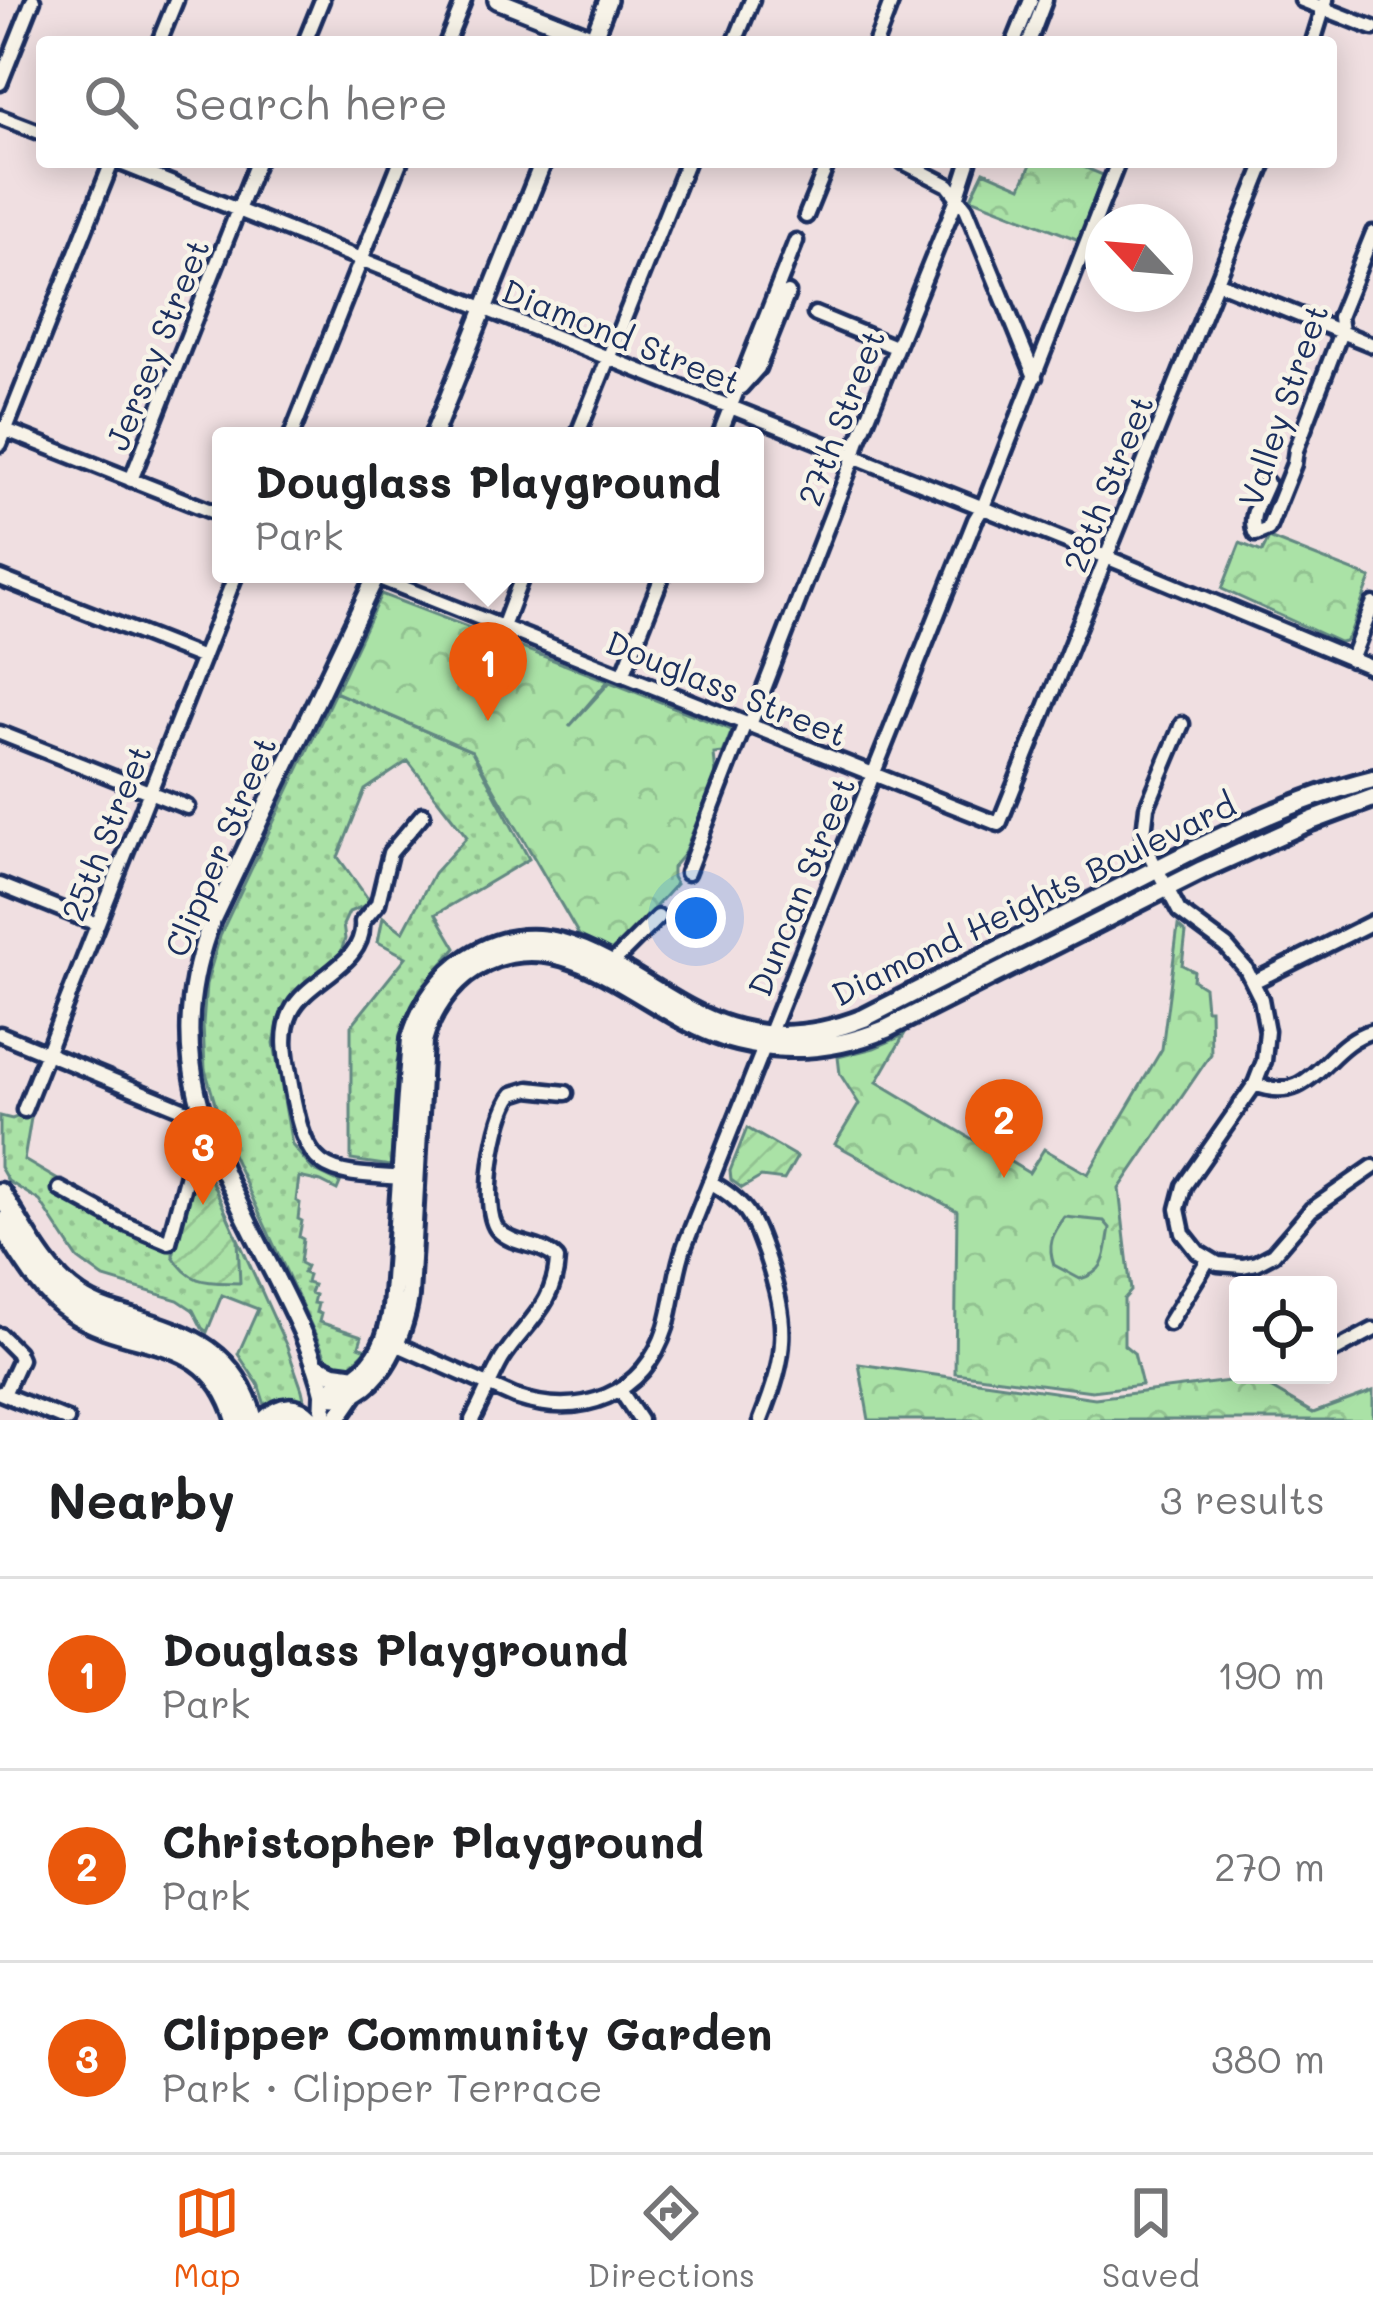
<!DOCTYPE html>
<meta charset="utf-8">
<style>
:root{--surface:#fff;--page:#f6f6f6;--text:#202124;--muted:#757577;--line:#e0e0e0;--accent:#ea580c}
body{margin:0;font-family:Mali,sans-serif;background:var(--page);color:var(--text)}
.controls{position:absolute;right:36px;bottom:36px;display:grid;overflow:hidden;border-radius:12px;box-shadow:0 6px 30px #0003}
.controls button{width:108px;height:108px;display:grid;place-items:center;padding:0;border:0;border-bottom:3px solid var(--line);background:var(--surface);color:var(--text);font:60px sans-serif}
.compass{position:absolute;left:1085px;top:204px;width:108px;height:108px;border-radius:50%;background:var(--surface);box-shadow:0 6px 30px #0003;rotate:296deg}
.you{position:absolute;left:696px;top:918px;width:42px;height:42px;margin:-30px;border:9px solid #fff;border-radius:50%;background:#1a73e8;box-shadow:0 0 0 18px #1a73e833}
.badge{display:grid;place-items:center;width:78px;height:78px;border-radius:50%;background:var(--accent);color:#fff;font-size:39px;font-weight:700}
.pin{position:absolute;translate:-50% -99px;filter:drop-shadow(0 3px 6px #0008)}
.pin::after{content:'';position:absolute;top:63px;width:42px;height:36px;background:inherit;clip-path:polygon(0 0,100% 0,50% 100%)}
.popup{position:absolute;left:212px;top:427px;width:552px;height:156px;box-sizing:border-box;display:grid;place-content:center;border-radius:12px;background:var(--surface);filter:drop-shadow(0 3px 9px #0005);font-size:39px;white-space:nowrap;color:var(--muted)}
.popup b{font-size:45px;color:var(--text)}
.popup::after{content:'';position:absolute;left:50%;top:100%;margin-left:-24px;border:24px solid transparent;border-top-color:var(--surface)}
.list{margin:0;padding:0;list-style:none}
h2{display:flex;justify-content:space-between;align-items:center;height:156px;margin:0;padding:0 48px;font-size:51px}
h2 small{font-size:39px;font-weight:400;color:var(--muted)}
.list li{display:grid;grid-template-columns:78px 1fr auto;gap:36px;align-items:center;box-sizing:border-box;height:192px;padding:0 48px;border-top:3px solid var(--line)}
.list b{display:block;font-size:45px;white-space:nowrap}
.list p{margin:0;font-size:39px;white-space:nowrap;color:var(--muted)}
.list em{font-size:39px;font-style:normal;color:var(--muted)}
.icon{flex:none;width:66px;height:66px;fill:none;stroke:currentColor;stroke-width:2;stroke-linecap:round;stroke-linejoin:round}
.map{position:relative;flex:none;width:1373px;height:1420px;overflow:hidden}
.search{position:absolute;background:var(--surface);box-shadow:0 6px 30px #0003;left:36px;right:36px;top:36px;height:132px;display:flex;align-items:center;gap:30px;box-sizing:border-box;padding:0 42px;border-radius:12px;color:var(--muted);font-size:45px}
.sheet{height:732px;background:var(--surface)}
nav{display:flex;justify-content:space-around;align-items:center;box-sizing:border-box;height:168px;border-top:3px solid var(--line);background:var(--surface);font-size:33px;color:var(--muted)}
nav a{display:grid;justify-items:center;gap:6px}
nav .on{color:var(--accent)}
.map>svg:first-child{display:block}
.grass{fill:url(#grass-dots);stroke:#628882;stroke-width:3}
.forest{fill:url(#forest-crowns);stroke:#628882;stroke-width:3}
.garden{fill:url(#garden-furrows);stroke:#628882;stroke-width:3}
.pitch{fill:#aae2a6;stroke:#628882;stroke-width:3}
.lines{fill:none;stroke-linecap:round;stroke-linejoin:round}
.minor-casing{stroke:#1b2f5e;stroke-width:21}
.tertiary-casing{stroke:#1b2f5e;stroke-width:24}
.secondary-casing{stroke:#1b2f5e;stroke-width:26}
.primary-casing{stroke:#1b2f5e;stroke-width:27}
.minor{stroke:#f7f3e8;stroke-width:12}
.tertiary{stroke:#f7f3e8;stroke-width:15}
.secondary{stroke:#f7f3e8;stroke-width:16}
.primary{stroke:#f7f3e8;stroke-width:18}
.labels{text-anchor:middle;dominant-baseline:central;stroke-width:9;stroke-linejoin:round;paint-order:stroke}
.street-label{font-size:33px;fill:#1b2f5e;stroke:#f7f3e8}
</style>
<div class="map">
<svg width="1373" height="1420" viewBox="0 0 1373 1420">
<defs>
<pattern id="grass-dots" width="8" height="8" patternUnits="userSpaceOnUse" patternTransform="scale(3)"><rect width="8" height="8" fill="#aae2a6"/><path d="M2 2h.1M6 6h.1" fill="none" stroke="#92c291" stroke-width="1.8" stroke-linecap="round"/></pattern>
<pattern id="forest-crowns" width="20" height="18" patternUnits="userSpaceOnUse" patternTransform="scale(3)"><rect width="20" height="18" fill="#aae2a6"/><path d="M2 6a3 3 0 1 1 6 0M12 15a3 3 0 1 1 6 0" fill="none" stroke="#92c291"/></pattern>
<pattern id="garden-furrows" width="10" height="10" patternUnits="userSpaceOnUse" patternTransform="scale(3)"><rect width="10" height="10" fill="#aae2a6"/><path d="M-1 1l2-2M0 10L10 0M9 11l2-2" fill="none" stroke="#92c291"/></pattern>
</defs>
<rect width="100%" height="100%" fill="#f0dfe1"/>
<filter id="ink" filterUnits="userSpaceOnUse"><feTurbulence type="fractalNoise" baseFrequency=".00833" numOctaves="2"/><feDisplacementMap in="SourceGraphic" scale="24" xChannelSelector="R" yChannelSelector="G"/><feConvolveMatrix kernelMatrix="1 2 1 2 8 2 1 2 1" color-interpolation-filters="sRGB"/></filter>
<g filter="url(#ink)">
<path class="grass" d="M 335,692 L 472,751 L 529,859 L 436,914 L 456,948 L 420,989 L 397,1061 L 391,1166 L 351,1160 L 351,1026 L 406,957 L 378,942 L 383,917 L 403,932 L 434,873 L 467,837 L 408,761 L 365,790 L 338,857 L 371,903 L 349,912 L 343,925 L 345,939 L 341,952 L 292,995 L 279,1018 L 274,1043 L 292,1145 L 313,1170 L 340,1183 L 337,1190 L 321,1182 L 299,1177 L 296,1201 L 300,1203 L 298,1219 L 302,1221 L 299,1237 L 303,1239 L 300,1263 L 306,1266 L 303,1273 L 308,1275 L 306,1283 L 313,1285 L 310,1293 L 315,1295 L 313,1303 L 318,1304 L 316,1312 L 321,1314 L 319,1322 L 362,1336 L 359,1346 L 367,1349 L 348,1368 L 332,1365 L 328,1362 L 226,1141 L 205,1069 L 203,1024 L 206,984 L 221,933 Z
M 22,1115 L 31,1118 L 24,1160 L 58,1180 L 53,1194 L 110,1225 L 172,1252 L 190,1173 L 197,1162 L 203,1162 L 287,1347 L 302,1390 L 305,1404 L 301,1420 L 270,1420 L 258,1384 L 238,1354 L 258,1309 L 222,1295 L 207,1332 L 202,1328 L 193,1310 L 178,1300 L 104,1278 L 78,1259 L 40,1201 L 8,1181 L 0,1167 L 0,1116 L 12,1119 Z"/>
<path class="forest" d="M 1032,162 L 1072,162 L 1103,175 L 1079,240 L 971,198 L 984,171 L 1021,187 Z
M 1269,538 L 1371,578 L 1349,636 L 1345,641 L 1339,642 L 1222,589 L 1240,543 L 1262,552 Z
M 381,594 L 608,681 L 569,727 L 610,682 L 732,730 L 723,753 L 714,754 L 716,776 L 683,855 L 672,868 L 672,877 L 676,884 L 656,906 L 656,915 L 614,953 L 579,935 L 472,751 L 335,692 Z
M 1178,926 L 1186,933 L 1182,965 L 1194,971 L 1193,980 L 1204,987 L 1206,1009 L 1210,1009 L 1211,1054 L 1119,1189 L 1131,1291 L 1124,1299 L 1124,1345 L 1134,1353 L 1142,1385 L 1092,1391 L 955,1373 L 957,1211 L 835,1144 L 859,1104 L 840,1074 L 838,1057 L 874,1048 L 904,1035 L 877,1082 L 1029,1173 L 1044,1149 L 1088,1174 L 1162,1049 Z
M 859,1364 L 1095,1398 L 1253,1378 L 1313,1413 L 1373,1391 L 1373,1420 L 869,1420 Z"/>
<path class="garden" d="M 747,1128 L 797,1157 L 784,1180 L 761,1177 L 742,1188 L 731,1180 L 730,1171 Z
M 205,1167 L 238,1240 L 240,1283 C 209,1282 191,1286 173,1256 L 193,1170 Z"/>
<path class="pitch" d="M 1065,1217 L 1104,1221 L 1110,1228 C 1105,1254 1108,1271 1080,1279 L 1054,1265 C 1047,1245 1052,1234 1065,1217 Z"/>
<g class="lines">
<g class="minor-casing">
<path id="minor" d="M 1302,0 L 1373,28
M 159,42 L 176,0
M 305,42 L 322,0
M 447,42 L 464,0
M 735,42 L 752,0
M 876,42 L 892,0
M 1014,42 L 1031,0
M 1029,42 L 1045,0
M 1313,42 L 1326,0
M 0,83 L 33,0
M 0,117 L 42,133
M 118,162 L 1106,557 L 1373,668
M 903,162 L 948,185 L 966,208 L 1035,377
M 806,216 L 828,162
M 1217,282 L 1373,345
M 815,314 L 895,347
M 741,387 L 758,368 L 788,293
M 1,428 L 221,515
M 291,436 L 400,162
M 577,436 L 687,162
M 719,436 L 796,241
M 0,444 L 112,162
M 131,480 L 257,162
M 1267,483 C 1261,499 1247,518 1256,534 L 1268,529 L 1294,464 L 1296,450 L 1341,332 L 1339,317 L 1373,233
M 369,574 L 999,824 L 1265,162
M 0,578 L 203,658
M 503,627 L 523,574
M 1351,660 L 1373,604
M 623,675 L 663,574
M 1182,724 L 1147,807 L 1143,842 L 1179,911 L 1226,946 L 1246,969 L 1261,999 L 1267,1031 L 1264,1061 L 1255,1084 L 1184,1186 L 1178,1209 L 1183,1233 L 1198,1252 L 1218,1264 L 1243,1266 L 1256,1263 L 1273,1254 L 1311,1210 L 1373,1167
M 750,725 L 854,457 L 858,442 L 958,196 L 969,162
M 0,733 L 187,807
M 687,873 L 745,723
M 0,885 L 97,924
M 611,964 L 658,917
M 1253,982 L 1373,922
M 0,1034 L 202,1117 L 169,1242 L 119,1221 L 60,1189
M 1255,1084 C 1313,1108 1324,1044 1373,1031
M 24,1110 L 236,574
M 408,1178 C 321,1173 307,1175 291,1085 C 287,1061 280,1036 291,1012 C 307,978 366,965 362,922 L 378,903 L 390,853 L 423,814
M 710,1182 C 747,1203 752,1216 766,1255 C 789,1324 788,1352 761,1420
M 1169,1323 L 1208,1260
M 0,1335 L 17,1352 L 20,1359 L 4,1394
M 389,1341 L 515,1397 C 581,1419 644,1396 666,1327 C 674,1300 675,1272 685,1245 L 975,520 L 983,507 L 1118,162
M 1328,1354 L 1373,1330
M 620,1390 L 640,1420
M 0,1393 L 67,1420
M 472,1420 C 483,1400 491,1378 502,1359 C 525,1323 555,1306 557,1259 C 541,1242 514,1247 498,1230 C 480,1211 495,1114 513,1094 L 529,1089 L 566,1093"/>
</g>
<g class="tertiary-casing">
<path id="tertiary" d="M 497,0 L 593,38
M 592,42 L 608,0
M 433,436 L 543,162
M 324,1395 C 314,1353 294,1314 275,1276 C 212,1151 158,1061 212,920 L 377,574"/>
</g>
<g class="secondary-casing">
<path id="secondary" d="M 316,1366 L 334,1374 L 349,1376
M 324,1395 C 334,1385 345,1383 357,1375 C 380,1359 389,1334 392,1308 L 411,1038 C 421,1005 440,977 469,958 C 564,896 643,1000 729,1027 C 774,1041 821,1035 864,1018 C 949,974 1034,931 1119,888 C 1200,847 1284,801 1373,779
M 324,1395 C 375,1408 404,1335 409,1296 L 423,1041 C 431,1012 449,984 475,968 C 564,913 644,1013 726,1038 C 780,1054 833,1051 886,1029 L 1202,870 L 1311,821 L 1373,798
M 323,1420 L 324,1395
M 336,1420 L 356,1391"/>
</g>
<g class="primary-casing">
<path id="primary" d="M 0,1193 C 23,1228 44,1274 79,1297 C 95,1308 113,1313 131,1318 C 191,1336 236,1353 253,1420
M 0,1222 C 21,1254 39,1290 71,1311 C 135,1353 208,1326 237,1420
M 266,1420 C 281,1405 296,1404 311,1420"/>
</g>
<use href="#minor" class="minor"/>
<use href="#tertiary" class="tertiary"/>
<use href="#secondary" class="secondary"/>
<use href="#primary" class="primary"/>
</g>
</g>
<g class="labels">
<g class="street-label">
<text transform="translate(622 335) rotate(22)">Diamond Street</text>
<text transform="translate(156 344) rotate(-68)">Jersey Street</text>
<text transform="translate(1282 405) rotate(-71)">Valley Street</text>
<text transform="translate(840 417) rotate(-69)">27th Street</text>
<text transform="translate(1107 483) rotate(-68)">28th Street</text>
<text transform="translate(727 687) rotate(22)">Douglass Street</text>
<text transform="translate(105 832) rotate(-68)">25th Street</text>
<text transform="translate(219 846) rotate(-67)">Clipper Street</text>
<text transform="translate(800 886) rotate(-68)">Duncan Street</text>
<text transform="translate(1033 898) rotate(-26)">Diamond Heights Boulevard</text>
</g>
</g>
</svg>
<div class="controls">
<button><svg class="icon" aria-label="locate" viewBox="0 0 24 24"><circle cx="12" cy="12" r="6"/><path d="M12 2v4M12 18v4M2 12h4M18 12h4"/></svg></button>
</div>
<svg class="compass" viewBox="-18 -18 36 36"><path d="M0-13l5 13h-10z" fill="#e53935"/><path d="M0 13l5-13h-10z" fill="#757577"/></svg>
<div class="you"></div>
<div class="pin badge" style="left:488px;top:721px">1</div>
<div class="popup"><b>Douglass Playground</b>Park</div>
<div class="pin badge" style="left:1004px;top:1178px">2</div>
<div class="pin badge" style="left:203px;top:1205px">3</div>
<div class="search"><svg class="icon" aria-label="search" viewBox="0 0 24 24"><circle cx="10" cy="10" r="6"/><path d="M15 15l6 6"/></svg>Search here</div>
</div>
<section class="sheet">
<h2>Nearby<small>3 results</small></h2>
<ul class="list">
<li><span class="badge">1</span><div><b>Douglass Playground</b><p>Park</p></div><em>190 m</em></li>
<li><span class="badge">2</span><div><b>Christopher Playground</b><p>Park</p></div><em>270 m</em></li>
<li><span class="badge">3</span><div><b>Clipper Community Garden</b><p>Park · Clipper Terrace</p></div><em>380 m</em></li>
</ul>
</section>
<nav>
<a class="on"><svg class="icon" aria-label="map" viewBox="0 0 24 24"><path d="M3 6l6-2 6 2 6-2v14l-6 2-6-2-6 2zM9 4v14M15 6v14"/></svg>Map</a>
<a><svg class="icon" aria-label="directions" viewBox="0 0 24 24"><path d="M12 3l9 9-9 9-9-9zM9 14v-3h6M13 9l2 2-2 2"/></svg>Directions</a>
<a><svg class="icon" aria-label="saved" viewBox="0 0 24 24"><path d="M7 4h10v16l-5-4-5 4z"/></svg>Saved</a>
</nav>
